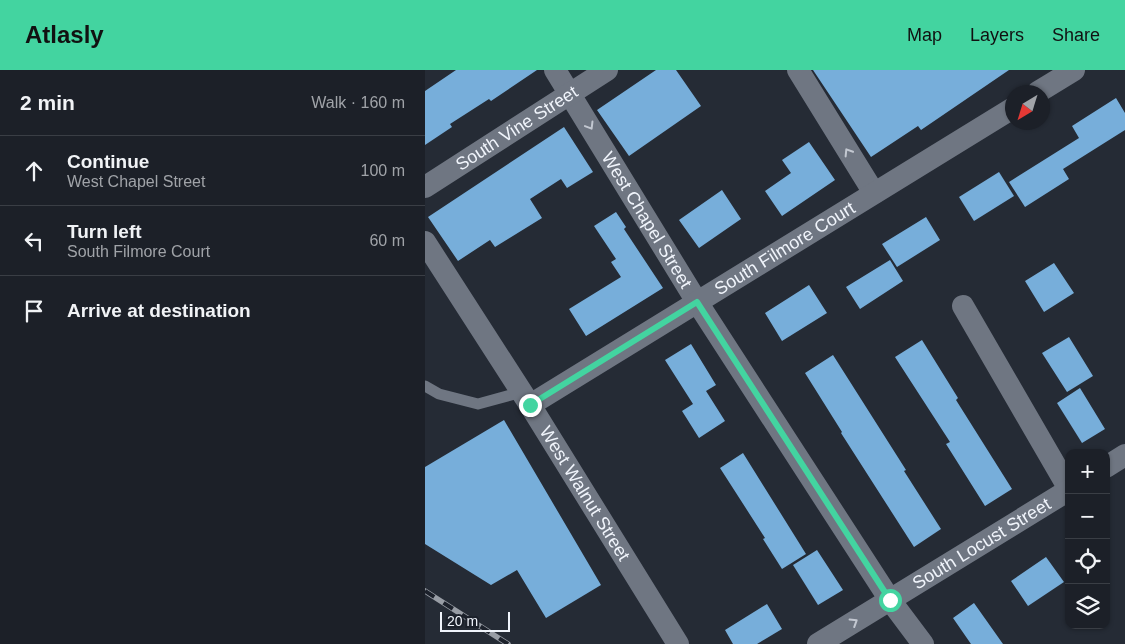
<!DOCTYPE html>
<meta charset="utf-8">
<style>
:root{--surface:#1c2028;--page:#292d34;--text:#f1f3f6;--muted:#a0a3a8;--line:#3a3e45;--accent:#43d4a0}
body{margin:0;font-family:Helvetica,sans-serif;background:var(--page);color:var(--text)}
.controls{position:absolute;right:15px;bottom:15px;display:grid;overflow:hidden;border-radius:10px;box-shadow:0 1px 4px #0004}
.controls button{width:45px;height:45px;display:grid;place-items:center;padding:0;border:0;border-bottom:1px solid var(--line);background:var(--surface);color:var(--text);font:25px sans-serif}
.compass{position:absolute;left:580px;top:15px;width:45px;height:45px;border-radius:50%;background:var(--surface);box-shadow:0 1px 4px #0004;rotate:218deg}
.scale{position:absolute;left:15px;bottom:12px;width:70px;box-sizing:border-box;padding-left:5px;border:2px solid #f0f4fb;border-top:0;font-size:14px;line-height:18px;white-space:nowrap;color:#f0f4fb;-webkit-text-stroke:4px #1c212b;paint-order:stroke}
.stop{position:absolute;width:15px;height:15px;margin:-11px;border:4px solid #43d4a0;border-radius:50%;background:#fff}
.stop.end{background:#43d4a0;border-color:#fff;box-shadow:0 1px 5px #0008}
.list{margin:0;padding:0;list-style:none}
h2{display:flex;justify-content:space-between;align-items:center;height:65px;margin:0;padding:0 20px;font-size:21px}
h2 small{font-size:16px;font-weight:400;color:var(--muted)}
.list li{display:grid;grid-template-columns:32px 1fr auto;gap:15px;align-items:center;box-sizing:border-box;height:70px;padding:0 20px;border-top:1px solid var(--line)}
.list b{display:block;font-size:19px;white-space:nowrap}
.list p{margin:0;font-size:16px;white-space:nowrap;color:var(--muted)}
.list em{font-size:16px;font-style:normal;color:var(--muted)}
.icon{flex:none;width:28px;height:28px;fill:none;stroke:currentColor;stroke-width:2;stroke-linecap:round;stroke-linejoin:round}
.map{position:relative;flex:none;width:700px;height:574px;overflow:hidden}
header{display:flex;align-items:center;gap:30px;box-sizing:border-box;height:70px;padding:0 25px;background:var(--accent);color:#111}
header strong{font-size:24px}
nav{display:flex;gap:28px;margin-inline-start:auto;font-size:18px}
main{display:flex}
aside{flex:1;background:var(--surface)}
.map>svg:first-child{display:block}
.building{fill:#77aeda}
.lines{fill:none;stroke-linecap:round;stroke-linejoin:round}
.service{stroke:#6f7682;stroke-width:11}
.minor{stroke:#6f7682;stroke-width:22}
.rail-casing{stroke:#989da5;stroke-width:5.5}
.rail{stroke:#1c212b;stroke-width:4;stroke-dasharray:11;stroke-linecap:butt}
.oneway{stroke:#c3c8d1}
.route{stroke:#43d4a0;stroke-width:6}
.labels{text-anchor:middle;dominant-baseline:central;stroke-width:5;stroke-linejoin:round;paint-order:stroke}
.street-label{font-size:18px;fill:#f0f4fb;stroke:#1c212b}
</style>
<header>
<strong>Atlasly</strong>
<nav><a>Map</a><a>Layers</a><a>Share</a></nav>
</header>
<main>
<aside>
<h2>2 min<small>Walk · 160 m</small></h2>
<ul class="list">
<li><svg class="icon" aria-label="ahead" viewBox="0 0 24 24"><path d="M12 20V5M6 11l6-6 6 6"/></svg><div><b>Continue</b><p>West Chapel Street</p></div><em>100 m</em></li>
<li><svg class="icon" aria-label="left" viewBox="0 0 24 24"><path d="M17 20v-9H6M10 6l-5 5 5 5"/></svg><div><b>Turn left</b><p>South Filmore Court</p></div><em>60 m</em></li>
<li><svg class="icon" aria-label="arrive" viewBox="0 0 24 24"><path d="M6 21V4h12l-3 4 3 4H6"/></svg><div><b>Arrive at destination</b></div></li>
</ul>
</aside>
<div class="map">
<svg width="700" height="574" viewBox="0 0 700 574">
<rect width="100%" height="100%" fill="#252b35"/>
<path class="building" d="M 31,0 L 112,0 L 66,31 L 64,29 L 25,54 L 27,57 L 0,75 L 0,21 Z
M 231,0 L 251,0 L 276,36 L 204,86 L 172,40 Z
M 388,0 L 584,0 L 496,60 L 493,56 L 446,87 Z
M 691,28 L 700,43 L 700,60 L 638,99 L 644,109 L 600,137 L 584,112 L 654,68 L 647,56 Z
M 139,57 L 168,102 L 142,118 L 136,109 L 105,129 L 117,148 L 70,177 L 65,170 L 33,191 L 3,147 Z
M 384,72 L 410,110 L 357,146 L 340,121 L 366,103 L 357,90 Z
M 574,102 L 589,126 L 549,151 L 534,127 Z
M 297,120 L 316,149 L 274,178 L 254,150 Z
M 191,142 L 201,157 L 199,159 L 238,218 L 161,266 L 144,239 L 196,207 L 186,192 L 191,189 L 169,156 Z
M 501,147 L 515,170 L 472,197 L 457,174 Z
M 465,190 L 478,211 L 435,239 L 421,217 Z
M 629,193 L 649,223 L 619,242 L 600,211 Z
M 384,215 L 402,243 L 357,271 L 340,243 Z
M 644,267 L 668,306 L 642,322 L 617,283 Z
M 497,270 L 533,328 L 531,330 L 587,419 L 560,436 L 521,374 L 525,372 L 470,287 Z
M 266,274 L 291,315 L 281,321 L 300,351 L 274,368 L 257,341 L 268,334 L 240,290 Z
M 408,285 L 481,400 L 479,401 L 516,459 L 489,477 L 416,363 L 417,362 L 380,303 Z
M 655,318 L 680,359 L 657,373 L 632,333 Z
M 79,350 L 176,515 L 121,548 L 92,500 L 66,515 L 0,474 L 0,397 Z
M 318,383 L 381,484 L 357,499 L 338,469 L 340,468 L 295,398 Z
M 392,480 L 418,520 L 393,535 L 368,495 Z
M 621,487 L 639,512 L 603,536 L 586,511 Z
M 549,533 L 578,574 L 546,574 L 528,548 Z
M 342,534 L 357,559 L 332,574 L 308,574 L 300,560 Z"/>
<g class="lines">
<path class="service" d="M 0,316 L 14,324 L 53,334 L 97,322"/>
<g class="minor">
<path id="s1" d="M 130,0 L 272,232 L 465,530 L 498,574"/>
<path d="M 373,0 L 449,123"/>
<path d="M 613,22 L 649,0"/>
<path id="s2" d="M 0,117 L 182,0"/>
<path id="s3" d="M 0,172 L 105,335 L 253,574"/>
<path d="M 538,236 L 644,419"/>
<path id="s4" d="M 105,335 L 588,38"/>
<path d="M 681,397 L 700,385"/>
<path id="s5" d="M 393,574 L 644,420"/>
</g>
<g class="rail-casing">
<path id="rail" d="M 0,521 L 83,574"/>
</g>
<use href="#rail" class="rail"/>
</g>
<defs><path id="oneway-chevron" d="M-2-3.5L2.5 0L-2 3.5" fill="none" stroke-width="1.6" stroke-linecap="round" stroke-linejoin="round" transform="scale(1.25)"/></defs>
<g class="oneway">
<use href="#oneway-chevron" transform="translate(165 56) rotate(59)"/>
<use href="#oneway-chevron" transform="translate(423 82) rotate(-122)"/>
<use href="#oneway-chevron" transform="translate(429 552) rotate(-32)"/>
</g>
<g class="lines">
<path class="route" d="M 105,335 L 272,232 L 465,530"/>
</g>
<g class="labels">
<g class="street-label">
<text stroke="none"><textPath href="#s2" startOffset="109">South Vine Street</textPath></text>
<text stroke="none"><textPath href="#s1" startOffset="176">West Chapel Street</textPath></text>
<text stroke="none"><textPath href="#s4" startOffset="299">South Filmore Court</textPath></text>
<text stroke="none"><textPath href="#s3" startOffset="298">West Walnut Street</textPath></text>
<text stroke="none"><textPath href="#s5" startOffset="192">South Locust Street</textPath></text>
</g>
</g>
</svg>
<div class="controls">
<button>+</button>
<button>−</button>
<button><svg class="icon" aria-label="locate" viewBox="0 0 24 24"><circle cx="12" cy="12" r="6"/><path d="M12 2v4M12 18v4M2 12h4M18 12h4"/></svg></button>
<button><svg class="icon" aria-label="layers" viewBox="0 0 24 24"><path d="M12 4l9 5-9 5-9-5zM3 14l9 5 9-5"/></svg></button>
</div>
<svg class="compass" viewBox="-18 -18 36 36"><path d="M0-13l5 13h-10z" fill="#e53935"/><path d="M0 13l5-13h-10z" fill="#a0a3a8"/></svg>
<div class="scale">20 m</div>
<div class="stop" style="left:465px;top:530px"></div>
<div class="stop end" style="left:105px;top:335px"></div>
</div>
</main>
